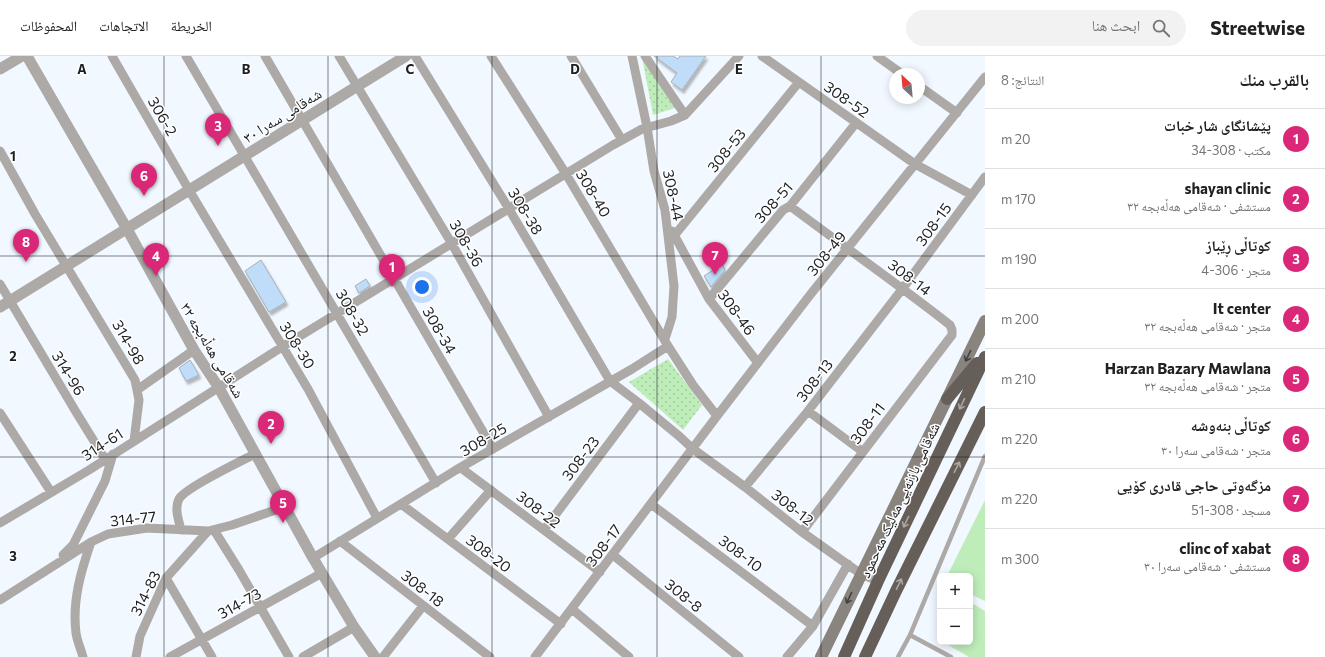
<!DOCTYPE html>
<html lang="ar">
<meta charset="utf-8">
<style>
:root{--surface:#fff;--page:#f2f2f2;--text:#202124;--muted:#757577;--line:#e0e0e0;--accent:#db2777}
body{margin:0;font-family:Commissioner,"Noto Naskh Arabic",sans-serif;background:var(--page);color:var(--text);direction:rtl}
.controls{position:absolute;right:12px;bottom:12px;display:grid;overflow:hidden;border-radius:6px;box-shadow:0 2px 10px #0003}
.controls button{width:36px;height:36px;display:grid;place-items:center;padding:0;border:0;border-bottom:1px solid var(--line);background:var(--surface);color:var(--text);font:20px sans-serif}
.compass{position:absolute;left:889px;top:12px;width:36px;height:36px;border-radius:50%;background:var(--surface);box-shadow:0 2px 10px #0003;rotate:334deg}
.you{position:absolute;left:422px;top:231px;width:14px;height:14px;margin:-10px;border:3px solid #fff;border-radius:50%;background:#1a73e8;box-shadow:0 0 0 6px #1a73e833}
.badge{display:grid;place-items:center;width:26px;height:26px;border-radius:50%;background:var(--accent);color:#fff;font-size:13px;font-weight:700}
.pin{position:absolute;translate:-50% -33px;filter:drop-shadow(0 1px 2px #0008)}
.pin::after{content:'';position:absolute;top:21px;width:14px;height:12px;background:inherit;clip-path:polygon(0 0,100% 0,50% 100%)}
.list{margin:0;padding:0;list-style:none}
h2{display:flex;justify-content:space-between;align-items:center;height:52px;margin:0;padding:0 16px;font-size:17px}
h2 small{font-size:13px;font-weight:400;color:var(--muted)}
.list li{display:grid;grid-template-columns:26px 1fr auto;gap:12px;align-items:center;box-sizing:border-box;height:60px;padding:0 16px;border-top:1px solid var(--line)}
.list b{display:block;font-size:15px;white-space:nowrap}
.list p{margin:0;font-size:13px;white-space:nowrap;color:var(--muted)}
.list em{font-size:13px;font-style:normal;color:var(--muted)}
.icon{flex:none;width:22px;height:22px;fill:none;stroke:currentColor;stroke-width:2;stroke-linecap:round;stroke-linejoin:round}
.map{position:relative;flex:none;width:985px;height:601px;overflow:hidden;direction:ltr}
header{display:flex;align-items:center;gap:24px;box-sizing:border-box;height:56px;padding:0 20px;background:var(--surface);border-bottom:1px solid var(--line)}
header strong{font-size:19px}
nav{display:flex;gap:22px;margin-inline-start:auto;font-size:14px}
.search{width:280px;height:36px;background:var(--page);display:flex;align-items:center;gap:10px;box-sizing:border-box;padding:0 14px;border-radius:22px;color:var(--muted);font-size:15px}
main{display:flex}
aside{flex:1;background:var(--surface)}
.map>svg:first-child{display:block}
.green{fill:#beedba}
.park{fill:url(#park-dots)}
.building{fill:#bfdcf9;stroke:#a7afb8;filter:url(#shadow)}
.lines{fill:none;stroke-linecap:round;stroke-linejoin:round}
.service{stroke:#ada9a6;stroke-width:4.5}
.minor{stroke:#ada9a6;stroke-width:9}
.tertiary{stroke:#ada9a6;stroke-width:11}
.secondary{stroke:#8a847f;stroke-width:12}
.trunk{stroke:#665e58;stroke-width:12}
.oneway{stroke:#424243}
.oneway2{stroke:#aba6a3}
.grid{fill:none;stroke:#1c1f22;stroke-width:1;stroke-opacity:0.55}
.labels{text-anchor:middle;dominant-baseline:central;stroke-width:3;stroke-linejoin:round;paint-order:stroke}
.street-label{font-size:15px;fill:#1c1f22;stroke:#fff}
.grid-label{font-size:13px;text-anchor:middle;font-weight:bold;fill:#1c1f22;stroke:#fff;stroke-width:3;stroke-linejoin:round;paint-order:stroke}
</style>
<header>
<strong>Streetwise</strong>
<div class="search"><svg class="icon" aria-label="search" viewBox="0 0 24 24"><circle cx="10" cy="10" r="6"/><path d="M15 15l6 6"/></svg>ابحث هنا</div>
<nav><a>الخريطة</a><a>الاتجاهات</a><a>المحفوظات</a></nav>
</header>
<main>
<aside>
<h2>بالقرب منك<small>النتائج: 8</small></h2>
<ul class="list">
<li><span class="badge">1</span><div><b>پێشانگای شار خبات</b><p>مكتب · 308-34</p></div><em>20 m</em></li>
<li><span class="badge">2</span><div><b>shayan clinic</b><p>مستشفى · شەقامی هەڵەبجە ٣٢</p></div><em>170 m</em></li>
<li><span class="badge">3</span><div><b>کوتاڵی ڕێباز</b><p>متجر · 306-4</p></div><em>190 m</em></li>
<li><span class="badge">4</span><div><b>It center</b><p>متجر · شەقامی هەڵەبجە ٣٢</p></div><em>200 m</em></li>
<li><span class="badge">5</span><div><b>Harzan Bazary Mawlana</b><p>متجر · شەقامی هەڵەبجە ٣٢</p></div><em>210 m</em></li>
<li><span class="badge">6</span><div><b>کوتاڵی بنەوشە</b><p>متجر · شەقامی سەرا ٣٠</p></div><em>220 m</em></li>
<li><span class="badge">7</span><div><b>مزگەوتی حاجی قادری کۆیی</b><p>مسجد · 308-51</p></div><em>220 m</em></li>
<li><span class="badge">8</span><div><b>clinc of xabat</b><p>مستشفى · شەقامی سەرا ٣٠</p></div><em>300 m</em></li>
</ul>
</aside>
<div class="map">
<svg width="985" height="601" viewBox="0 0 985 601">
<defs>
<pattern id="park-dots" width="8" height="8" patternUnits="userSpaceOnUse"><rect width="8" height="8" fill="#beedba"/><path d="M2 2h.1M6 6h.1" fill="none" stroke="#a3cba0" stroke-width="1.8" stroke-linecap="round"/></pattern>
<filter id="shadow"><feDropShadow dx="2" dy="3.5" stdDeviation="1" flood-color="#0004"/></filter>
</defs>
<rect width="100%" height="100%" fill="#f1f8ff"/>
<path class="green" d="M 985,444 L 985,545 L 970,538 L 970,520 L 947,520 Z
M 970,546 L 985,555 L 985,601 L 969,601 L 943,586 L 970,586 Z"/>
<path class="park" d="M 642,1 L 678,51 L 653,59 Z
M 668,303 L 702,349 L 683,374 L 629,326 Z"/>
<path class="building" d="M 654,0 L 673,0 L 678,3 L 680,0 L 706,0 L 682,34 L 671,26 L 677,17 Z
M 261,204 L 286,246 L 269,256 L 245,215 Z
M 722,208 L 725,214 L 711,231 L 704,220 Z
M 366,223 L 370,230 L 359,237 L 355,230 Z
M 190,304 L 199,319 L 186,325 L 179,312 Z"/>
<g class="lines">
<path class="service" d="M 910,579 L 951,601
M 898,601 L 910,579 L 985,400"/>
<path class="minor" d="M 112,0 L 189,134 L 308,333 L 377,462
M 186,0 L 436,427
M 265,0 L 493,393
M 339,0 L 452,188 L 549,361
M 415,0 L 509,153 L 610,325 L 639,347 L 679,380 L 693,393 L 745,431 L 802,476 L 861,518 L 878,525
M 491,0 L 566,118 L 668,290 L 693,329 L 717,360
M 571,0 L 622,84
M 632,0 L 647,71 L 654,115 L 665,154 L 674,230 L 672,261 L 665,283
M 645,0 L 685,59
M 762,0 L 915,108 L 972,139
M 877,0 L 902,18
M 919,30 L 957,57
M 0,95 L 35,158 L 135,324 L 139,344 L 134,385
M 790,150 C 843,190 898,228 950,269 L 952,274 L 952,279 L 802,476
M 672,175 L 709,243 L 758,307
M 674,180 L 799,26
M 0,228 L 76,356 L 105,403
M 709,243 L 783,154 L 790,150 L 856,67
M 137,334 L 194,294
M 808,355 L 863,396
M 0,357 L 51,436
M 461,412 L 600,516
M 745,431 L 808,355 L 903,232 L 985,121
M 401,448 L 561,568
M 651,448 L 813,570
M 0,467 L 89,414 L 282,291 L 613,89 L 642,73 L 671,65 L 685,59 L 739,0
M 181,474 C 179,465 174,452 179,443 C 185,432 241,405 255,398
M 214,474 L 239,514 L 289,601
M 544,474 L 639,347
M 448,483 L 491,434
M 340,485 L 490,601
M 63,499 L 73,489 L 105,425 L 113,398
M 613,499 L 739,601
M 313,502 L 456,414 L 632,313 L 668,290
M 166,522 L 212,601
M 0,544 L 91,486 L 108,478 L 147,472 L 208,475 L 232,469 L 284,451
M 572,553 L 629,601
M 83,601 C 81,593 77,585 76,577 C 72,545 81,515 91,486
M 136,601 L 140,580 L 166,522 L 208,475
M 170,601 L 322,517
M 303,601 L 354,571
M 383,601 L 423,550
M 535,601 L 717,360 L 810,239 L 985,21
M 787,601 L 813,570 L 848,508"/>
<path class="tertiary" d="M 27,0 L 127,173 L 194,294 L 219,332 L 313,502 L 354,571 L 375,601
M 0,13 L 22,0
M 0,251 L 406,0"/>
<path class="secondary" d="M 821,601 C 875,488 931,377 985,265"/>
<path class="trunk" d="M 947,343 L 977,307
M 844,601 L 878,525 L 985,301
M 865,601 L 896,535 L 985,356"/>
</g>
<defs><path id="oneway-shaft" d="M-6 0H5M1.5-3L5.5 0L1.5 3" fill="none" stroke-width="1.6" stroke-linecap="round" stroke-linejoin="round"/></defs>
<g class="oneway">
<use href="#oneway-shaft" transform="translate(968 300) rotate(116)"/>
<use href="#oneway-shaft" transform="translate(849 542) rotate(115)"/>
</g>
<g class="oneway2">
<use href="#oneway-shaft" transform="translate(962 348) rotate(115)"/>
<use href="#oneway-shaft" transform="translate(957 411) rotate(-63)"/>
<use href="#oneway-shaft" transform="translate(906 466) rotate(115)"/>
<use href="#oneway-shaft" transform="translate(899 528) rotate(-64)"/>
</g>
<path class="grid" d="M 164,0 L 164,601M 328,0 L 328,601M 492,0 L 492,601M 657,0 L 657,601M 821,0 L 821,601M 0,200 L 985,200M 0,401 L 985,401"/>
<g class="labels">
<g class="street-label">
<text transform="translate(847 43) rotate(35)">308-52</text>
<text transform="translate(282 59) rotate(-32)">شەقامی سەرا ٣٠</text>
<text transform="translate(163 60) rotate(60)">306-2</text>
<text transform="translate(726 94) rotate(-51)">308-53</text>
<text transform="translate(594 137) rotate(59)">308-40</text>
<text transform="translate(674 139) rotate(78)">308-44</text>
<text transform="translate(773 146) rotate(-48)">308-51</text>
<text transform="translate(526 155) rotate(59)">308-38</text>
<text transform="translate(933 168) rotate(-54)">308-15</text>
<text transform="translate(467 187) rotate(60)">308-36</text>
<text transform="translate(826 197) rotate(-51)">308-49</text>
<text transform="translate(910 221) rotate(37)">308-14</text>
<text transform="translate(353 256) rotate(60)">308-32</text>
<text transform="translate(737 256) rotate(54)">308-46</text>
<text transform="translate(440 274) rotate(60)">308-34</text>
<text transform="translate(129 286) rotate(60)">314-98</text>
<text transform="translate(298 289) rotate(58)">308-30</text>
<text transform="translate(213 294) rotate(59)">شەقامی هەڵەبجە ٣٢</text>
<text transform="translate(69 317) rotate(59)">314-96</text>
<text transform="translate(814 324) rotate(-52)">308-13</text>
<text transform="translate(867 367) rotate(-53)">308-11</text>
<text transform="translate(483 383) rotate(-30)">308-25</text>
<text transform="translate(102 388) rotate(-33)">314-61</text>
<text transform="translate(580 402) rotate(-53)">308-23</text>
<text transform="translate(899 444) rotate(-65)">شەقامی بازنەیی مەلیک مەحمود</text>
<text transform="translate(793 451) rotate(38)">308-12</text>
<text transform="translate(539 453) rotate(37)">308-22</text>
<text transform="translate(133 462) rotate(-6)">314-77</text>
<text transform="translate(603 489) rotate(-53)">308-17</text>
<text transform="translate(489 497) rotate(37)">308-20</text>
<text transform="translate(741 497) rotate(37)">308-10</text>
<text transform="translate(423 532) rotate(38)">308-18</text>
<text transform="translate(145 537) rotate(-63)">314-83</text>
<text transform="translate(684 539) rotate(39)">308-8</text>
<text transform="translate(239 547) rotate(-29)">314-73</text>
</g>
</g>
<g class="grid-label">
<text x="82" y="18">A</text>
<text x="246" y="18">B</text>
<text x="410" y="18">C</text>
<text x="575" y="18">D</text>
<text x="739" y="18">E</text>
<text x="13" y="105">1</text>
<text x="13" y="305">2</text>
<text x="13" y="505">3</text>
</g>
</svg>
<div class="controls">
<button>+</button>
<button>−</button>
</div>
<svg class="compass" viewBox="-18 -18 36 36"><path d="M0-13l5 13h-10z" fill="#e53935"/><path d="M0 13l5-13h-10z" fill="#757577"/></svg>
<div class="you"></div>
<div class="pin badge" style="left:392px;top:231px">1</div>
<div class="pin badge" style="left:271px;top:388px">2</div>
<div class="pin badge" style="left:218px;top:90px">3</div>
<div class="pin badge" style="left:156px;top:220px">4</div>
<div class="pin badge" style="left:283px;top:467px">5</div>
<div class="pin badge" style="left:144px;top:140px">6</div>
<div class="pin badge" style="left:715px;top:219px">7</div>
<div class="pin badge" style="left:26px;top:206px">8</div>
</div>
</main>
